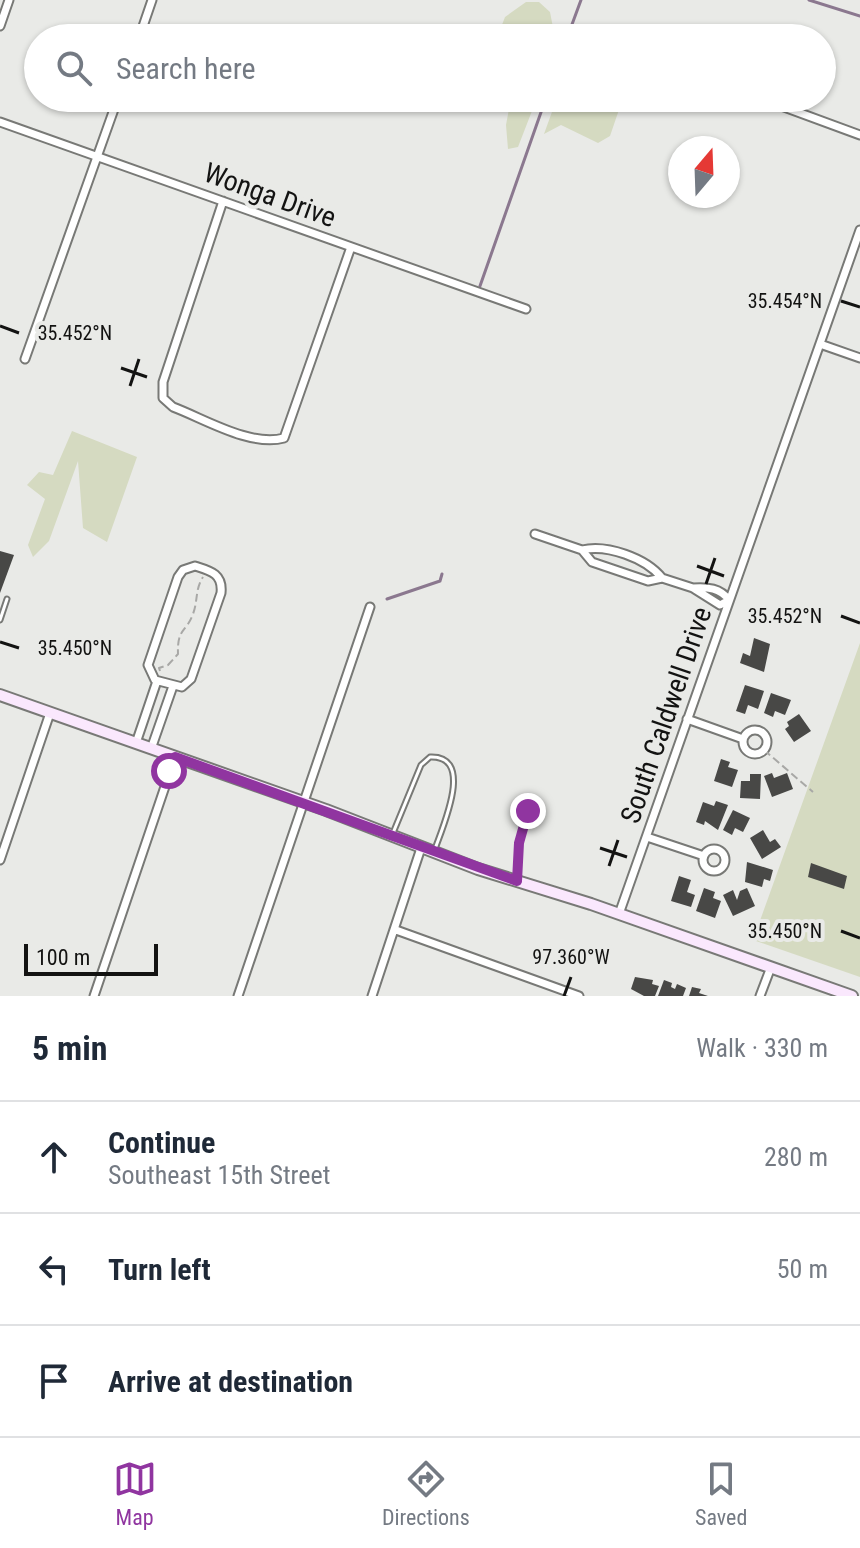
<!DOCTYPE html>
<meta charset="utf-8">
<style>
:root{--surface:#fff;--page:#f2f2f3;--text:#1f2937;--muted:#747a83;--line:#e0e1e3;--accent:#9035a0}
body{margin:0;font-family:"Roboto Condensed",sans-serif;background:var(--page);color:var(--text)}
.compass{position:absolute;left:668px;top:136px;width:72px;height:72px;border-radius:50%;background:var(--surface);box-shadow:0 2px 6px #0004;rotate:19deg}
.scale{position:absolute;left:24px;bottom:20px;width:134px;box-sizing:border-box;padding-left:8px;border:4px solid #131312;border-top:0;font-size:22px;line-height:28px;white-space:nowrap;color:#131312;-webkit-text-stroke:6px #e9eae7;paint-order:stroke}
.stop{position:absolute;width:24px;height:24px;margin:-18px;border:6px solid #9035a0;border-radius:50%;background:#fff}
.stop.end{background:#9035a0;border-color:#fff;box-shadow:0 2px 8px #0008}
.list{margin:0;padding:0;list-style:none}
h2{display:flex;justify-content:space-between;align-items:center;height:104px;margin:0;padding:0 32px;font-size:34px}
h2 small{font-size:26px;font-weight:400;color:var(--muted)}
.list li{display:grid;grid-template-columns:52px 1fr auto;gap:24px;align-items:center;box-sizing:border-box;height:112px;padding:0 32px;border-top:2px solid var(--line)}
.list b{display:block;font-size:30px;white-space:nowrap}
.list p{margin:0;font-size:26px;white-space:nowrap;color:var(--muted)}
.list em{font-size:26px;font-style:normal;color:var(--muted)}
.icon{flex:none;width:44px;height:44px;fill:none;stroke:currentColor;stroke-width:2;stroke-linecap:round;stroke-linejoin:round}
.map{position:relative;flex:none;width:860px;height:996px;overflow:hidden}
.search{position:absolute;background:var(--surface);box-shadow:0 2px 6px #0004;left:24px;right:24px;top:24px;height:88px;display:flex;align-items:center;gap:20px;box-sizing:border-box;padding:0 28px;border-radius:44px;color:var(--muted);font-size:30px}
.sheet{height:440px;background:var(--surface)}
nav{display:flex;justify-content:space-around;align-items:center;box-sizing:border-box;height:112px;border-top:2px solid var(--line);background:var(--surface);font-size:22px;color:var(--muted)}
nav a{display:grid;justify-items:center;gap:4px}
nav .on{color:var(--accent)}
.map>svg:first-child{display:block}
.green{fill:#d5dac1}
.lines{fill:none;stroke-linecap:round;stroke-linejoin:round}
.stream{stroke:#8b788f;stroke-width:3}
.building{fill:#484846}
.lane-casing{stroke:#787976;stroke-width:7}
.street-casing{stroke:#787976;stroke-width:11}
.secondary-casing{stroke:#787976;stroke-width:14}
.path{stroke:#a8a8a6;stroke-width:2;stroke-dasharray:8 4;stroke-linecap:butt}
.lane{stroke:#fff;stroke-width:3}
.street{stroke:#fff;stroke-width:7}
.secondary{stroke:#fae8fd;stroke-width:10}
.route{stroke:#9035a0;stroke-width:10}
.ticks{fill:none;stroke:#131312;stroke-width:3}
.labels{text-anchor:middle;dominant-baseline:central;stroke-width:8;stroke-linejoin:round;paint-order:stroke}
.street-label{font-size:28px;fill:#131312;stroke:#e9eae7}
.ticks-label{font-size:20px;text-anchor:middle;fill:#131312;stroke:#e9eae7;stroke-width:8;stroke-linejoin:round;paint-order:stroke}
</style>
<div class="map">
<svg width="860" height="996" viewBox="0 0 860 996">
<rect width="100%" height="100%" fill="#e9eae7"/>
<path class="green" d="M 526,2 L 539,2 L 550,12 L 555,38 L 497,38 L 505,17 Z
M 511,98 L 537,98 L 518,147 L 508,149 L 506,125 Z
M 557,98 L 623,98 L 610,136 L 598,143 L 561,125 L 544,134 Z
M 72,431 L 137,457 L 107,542 L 83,528 L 78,461 L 49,541 L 33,557 L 28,545 L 45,499 L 27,485 L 39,472 L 53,475 Z
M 860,643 L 860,977 L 753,940 Z"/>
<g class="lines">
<path class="stream" d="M 809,0 L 860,16
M 567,38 L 581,0
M 480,286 L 546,98
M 387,599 L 440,581 L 442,574"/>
</g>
<path class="building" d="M 0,551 L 14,555 L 0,593 Z
M 754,638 L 770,644 L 764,672 L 740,663 L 743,653 L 750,656 Z
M 745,685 L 764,691 L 758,709 L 748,705 L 745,714 L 736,711 Z
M 771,693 L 791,700 L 785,715 L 775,711 L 773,717 L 764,713 Z
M 799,714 L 811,731 L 794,742 L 785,729 L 789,726 L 787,722 Z
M 721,759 L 730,762 L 728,767 L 738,770 L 732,787 L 714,781 Z
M 772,773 L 774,778 L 787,773 L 793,789 L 772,797 L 764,776 Z
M 750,774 L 761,774 L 760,799 L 740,798 L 741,781 L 750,781 Z
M 716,801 L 728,805 L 718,830 L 705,821 L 704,825 L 696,822 L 703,802 L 714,806 Z
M 733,810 L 750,818 L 743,832 L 735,828 L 732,835 L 723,830 Z
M 763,830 L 770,842 L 775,839 L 781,847 L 762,859 L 750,838 Z
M 747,862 L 773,870 L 770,881 L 764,879 L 762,887 L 745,882 Z
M 811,863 L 847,876 L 844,889 L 808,877 Z
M 679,876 L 691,880 L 687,892 L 695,895 L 691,907 L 671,901 Z
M 704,888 L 715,892 L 713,898 L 721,901 L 715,918 L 696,911 Z
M 747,888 L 755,906 L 733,916 L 723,895 L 733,890 L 737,900 L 740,891 Z
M 635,977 L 653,980 L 652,984 L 659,986 L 655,996 L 644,996 L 631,989 Z
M 664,980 L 672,983 L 671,987 L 675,989 L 677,984 L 686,988 L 683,996 L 658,996 Z
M 692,987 L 701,989 L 699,993 L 708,996 L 689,996 Z"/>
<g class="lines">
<g class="lane-casing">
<path id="lane" d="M 0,620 L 7,599
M 393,833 L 421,765 L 430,757 C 475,755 443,826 435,849
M 517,878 L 519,843 L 528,811"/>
</g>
<g class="street-casing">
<path id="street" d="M 0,26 L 9,0
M 139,38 L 152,0
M 762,99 L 860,135
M 0,122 L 526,309
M 223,201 L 163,382 L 163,398 L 173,407 C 205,419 250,447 284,438 L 351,247
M 820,344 L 860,358
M 25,359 L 118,98
M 535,534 L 582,550 L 592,562 L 648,581 L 662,578 L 693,588 L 720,605 L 729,600 C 720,588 708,587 693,588
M 582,550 C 607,544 646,558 662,578
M 195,566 C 211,571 223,574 221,593 L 191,679 L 182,687 L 155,680 L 148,665 L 178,577 L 183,570 Z
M 687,719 L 743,739
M743 742a12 12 0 1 1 24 0a12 12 0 1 1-24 0Z
M 136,743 L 157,681
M 151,749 L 173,686
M 647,837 L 704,856
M703 860a11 11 0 1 1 22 0a11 11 0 1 1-22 0Z
M 0,860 L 50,713
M 619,914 L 860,230
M 396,930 L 579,996
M 94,996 L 175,757
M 238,996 L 370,607
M 372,996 L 421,848
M 760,996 L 771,967"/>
</g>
<g class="secondary-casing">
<path id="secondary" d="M 0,695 L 326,810 L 478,869 L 591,904 L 852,996"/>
</g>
<path class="path" d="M 160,671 L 159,668 L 168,665 L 178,654 C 177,628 186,633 193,614 C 198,601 195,589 203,577
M 764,750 L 813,792"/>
<use href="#lane" class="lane"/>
<use href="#street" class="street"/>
<use href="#secondary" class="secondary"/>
</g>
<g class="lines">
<path class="route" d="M 169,771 L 175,757 L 517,881 L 519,843 L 528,811"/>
</g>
<path class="ticks" d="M 841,301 L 860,307M 0,326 L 19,333M 121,368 L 147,377M 130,386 L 139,359M 697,566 L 724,576M 706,584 L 715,558M 841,616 L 860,623M 0,642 L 19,648M 600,848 L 627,857M 609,866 L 618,840M 841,931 L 860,938M 564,996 L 571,977"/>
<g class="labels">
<g class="street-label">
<text transform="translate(270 195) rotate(20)">Wonga Drive</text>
<text transform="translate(666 715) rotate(-71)">South Caldwell Drive</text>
</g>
</g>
<g class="ticks-label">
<text x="785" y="308">35.454°N</text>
<text x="75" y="340">35.452°N</text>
<text x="785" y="623">35.452°N</text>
<text x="75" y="655">35.450°N</text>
<text x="785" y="938">35.450°N</text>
<text x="571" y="964">97.360°W</text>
</g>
</svg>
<svg class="compass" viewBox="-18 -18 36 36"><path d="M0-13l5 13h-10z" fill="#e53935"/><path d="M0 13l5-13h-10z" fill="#747a83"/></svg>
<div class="scale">100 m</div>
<div class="stop" style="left:169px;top:771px"></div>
<div class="stop end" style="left:528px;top:811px"></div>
<div class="search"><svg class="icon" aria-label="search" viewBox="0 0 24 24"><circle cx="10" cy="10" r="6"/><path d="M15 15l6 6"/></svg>Search here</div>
</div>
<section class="sheet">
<h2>5 min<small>Walk · 330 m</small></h2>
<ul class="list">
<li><svg class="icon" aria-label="ahead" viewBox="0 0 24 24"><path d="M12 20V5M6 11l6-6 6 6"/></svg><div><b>Continue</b><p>Southeast 15th Street</p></div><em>280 m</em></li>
<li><svg class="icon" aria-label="left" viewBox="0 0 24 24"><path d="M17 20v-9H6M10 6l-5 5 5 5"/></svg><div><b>Turn left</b></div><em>50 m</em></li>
<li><svg class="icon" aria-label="arrive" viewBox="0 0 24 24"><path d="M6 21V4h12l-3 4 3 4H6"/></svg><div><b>Arrive at destination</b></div></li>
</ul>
</section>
<nav>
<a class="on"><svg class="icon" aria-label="map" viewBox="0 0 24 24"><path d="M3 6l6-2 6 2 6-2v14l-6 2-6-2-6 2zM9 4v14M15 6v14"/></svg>Map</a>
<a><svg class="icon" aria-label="directions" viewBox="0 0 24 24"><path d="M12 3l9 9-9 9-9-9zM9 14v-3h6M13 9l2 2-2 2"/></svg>Directions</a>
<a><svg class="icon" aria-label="saved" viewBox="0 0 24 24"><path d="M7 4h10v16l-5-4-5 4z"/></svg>Saved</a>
</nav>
